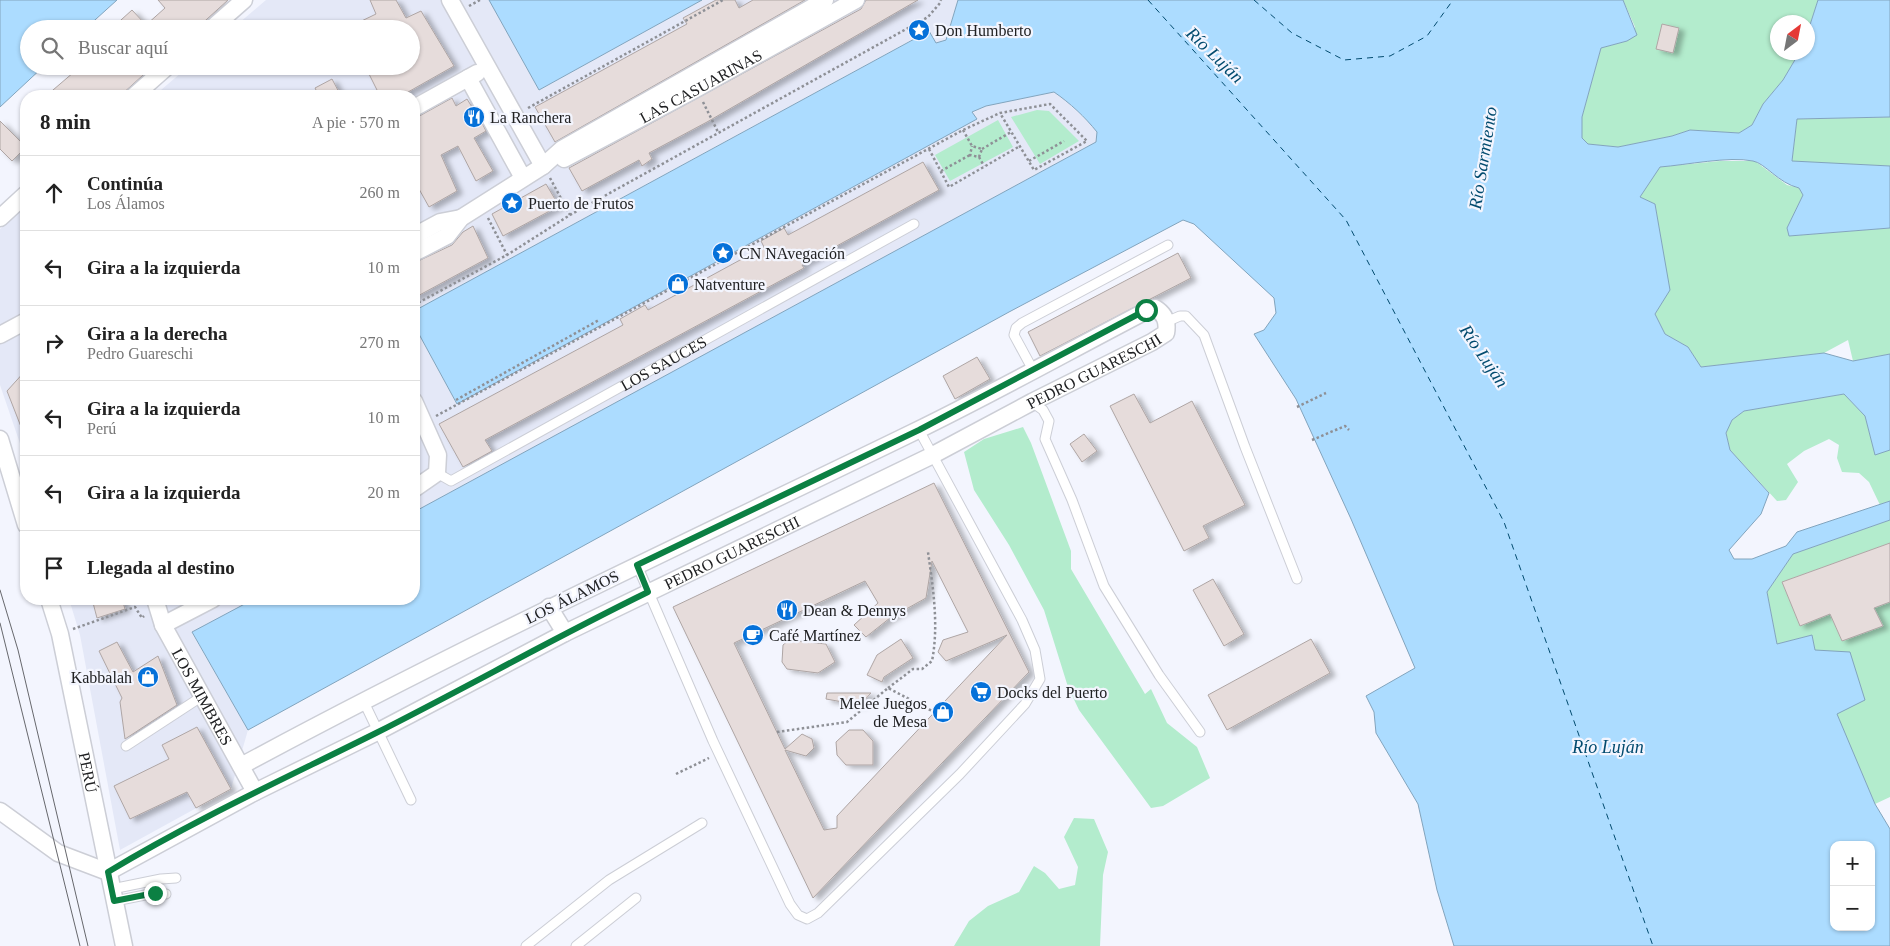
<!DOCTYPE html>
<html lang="es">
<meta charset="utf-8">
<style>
:root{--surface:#fff;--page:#f6f6f6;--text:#222;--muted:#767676;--line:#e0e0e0}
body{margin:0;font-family:"Times New Roman",serif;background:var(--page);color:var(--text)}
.controls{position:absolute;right:15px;bottom:15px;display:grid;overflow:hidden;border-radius:10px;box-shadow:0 1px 4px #0004}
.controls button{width:45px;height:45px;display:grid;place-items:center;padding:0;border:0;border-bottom:1px solid var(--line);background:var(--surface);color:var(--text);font:25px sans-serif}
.compass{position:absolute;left:1770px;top:15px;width:45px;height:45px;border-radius:50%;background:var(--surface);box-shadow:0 1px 4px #0004;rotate:32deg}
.stop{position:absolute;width:15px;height:15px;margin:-11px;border:4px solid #0b8043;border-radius:50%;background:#fff}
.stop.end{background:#0b8043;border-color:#fff;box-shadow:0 1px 5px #0008}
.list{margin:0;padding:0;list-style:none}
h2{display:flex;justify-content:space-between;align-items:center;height:65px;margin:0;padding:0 20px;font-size:21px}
h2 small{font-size:16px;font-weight:400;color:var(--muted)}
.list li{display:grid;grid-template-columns:32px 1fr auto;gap:15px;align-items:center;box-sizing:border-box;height:75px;padding:0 20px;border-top:1px solid var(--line)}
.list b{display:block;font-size:19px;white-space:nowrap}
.list p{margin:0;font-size:16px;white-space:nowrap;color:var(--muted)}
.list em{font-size:16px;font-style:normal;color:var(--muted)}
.icon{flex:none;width:28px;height:28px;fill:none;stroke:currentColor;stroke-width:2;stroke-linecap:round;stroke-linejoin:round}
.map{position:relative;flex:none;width:1890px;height:946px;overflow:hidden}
.search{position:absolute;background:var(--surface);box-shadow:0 1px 4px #0004;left:20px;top:20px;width:400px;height:55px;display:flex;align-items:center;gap:12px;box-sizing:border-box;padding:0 18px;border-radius:28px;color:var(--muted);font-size:19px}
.panel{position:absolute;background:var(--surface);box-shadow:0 1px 4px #0004;left:20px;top:90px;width:400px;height:515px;border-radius:20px}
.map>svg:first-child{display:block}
.built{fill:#e4e8f7}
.green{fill:#b3eccd}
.water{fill:#acdcff;stroke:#82a4bd;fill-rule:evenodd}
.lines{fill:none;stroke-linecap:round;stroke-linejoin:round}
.ferry{stroke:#024b6f;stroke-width:1;stroke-dasharray:6 5;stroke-linecap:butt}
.building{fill:#e6dcdb;stroke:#aea5a4;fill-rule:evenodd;filter:url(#shadow)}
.service-casing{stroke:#ccced6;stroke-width:11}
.minor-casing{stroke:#ccced6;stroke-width:19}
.path{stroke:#8e9096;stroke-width:2.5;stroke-dasharray:2.5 2.5;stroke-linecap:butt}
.service{stroke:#fff;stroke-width:9}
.minor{stroke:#fff;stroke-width:16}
.tram{stroke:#66676c;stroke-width:1}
.route{stroke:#0b8043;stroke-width:6}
.labels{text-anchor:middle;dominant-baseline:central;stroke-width:4.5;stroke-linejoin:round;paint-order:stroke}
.poi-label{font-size:16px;fill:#202123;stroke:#f3f5fe;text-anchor:start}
.street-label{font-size:16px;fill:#202123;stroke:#f3f5fe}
.water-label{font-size:18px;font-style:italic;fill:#024b6f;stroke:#f3f5fe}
</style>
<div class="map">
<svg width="1890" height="946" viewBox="0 0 1890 946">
<defs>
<filter id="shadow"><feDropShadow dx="5.5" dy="3" stdDeviation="2.5" flood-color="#0004"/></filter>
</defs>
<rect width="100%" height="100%" fill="#f3f5fe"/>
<path class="built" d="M 266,0 L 490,0 L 539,90 L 702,0 L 958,0 L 946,39 L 936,44 L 928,31 L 414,311 L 414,96 L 154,96 L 189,66 L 411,66 L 411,29 L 232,29 Z
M 1054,92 L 1066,101 L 1092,126 L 1097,132 L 1096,142 L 414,512 L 414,325 L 456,403 L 976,119 L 972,113 L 986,106 Z
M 26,206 L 26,461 L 0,385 L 0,229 Z
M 69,599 L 254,599 L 192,633 L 248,730 L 231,789 L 120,850 L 80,635 Z"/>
<path class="green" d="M 1623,0 L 1818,0 L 1808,31 L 1808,22 L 1778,22 L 1778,52 L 1799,53 L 1783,80 L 1763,104 L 1752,125 L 1739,133 L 1690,130 L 1672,136 L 1618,147 L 1588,144 L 1582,138 L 1582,117 L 1601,48 L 1627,41 L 1635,27 Z
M 1037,110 L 1049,111 L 1079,141 L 1040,164 L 1011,117 Z
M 1890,117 L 1890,166 L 1792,162 L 1797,119 Z
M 998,120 L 1013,147 L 950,181 L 935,155 Z
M 1720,161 L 1755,161 L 1787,185 L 1799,188 L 1803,195 L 1787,228 L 1789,236 L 1890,228 L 1890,354 L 1853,361 L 1848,340 L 1824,353 L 1701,367 L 1688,347 L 1665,334 L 1655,314 L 1669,290 L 1655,204 L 1640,197 L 1660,167 Z
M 1844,394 L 1865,416 L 1875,454 L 1890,450 L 1890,501 L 1880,505 L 1869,482 L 1859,473 L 1842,472 L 1837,458 L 1839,445 L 1829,439 L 1804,451 L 1787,464 L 1798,482 L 1786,500 L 1777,501 L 1730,450 L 1726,432 L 1732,420 L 1744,411 Z
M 1023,427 L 1031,443 L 1071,551 L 1071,569 L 1145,694 L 1151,689 L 1167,723 L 1197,747 L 1210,778 L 1163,806 L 1151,808 L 1079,710 L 1068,687 L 1044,610 L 1009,545 L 974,490 L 964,452 L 984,439 Z
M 1890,520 L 1890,543 L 1782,582 L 1800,626 L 1830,614 L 1842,641 L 1883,626 L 1874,608 L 1890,602 L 1890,797 L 1875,804 C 1854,754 1820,687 1812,635 L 1777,644 L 1767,592 L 1793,554 Z
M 1074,818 L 1094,819 L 1108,852 L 1103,875 L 1100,946 L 954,946 L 969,921 L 988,906 L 1019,892 L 1034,866 L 1045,873 L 1059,889 L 1075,885 L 1078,867 L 1064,837 Z"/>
<path class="water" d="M 0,0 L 117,0 L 85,29 L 29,29 L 29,66 L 44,66 L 0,107 Z
M 489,0 L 702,0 L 539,90 Z
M 958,0 L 1623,0 L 1637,35 L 1627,41 L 1601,48 L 1582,117 L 1582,138 L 1588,144 L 1618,147 L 1672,136 L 1690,130 L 1739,133 L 1752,125 L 1763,104 L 1783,80 L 1799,53 L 1808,52 L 1808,31 L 1818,0 L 1890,0 L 1890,117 L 1797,119 L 1792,161 L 1890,166 L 1890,228 L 1789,236 L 1787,228 L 1803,195 L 1799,188 C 1778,183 1765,163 1753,161 C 1729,156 1686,165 1660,167 L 1640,197 L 1655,204 L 1670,290 L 1655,314 L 1665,334 L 1688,347 L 1701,367 L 1824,353 L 1853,361 L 1890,354 L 1890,450 L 1875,455 L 1865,416 L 1844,394 L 1744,411 L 1732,420 L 1726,433 L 1730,450 L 1769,493 L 1761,514 L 1729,550 L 1734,559 L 1752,559 L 1786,546 L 1797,532 L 1890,501 L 1890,520 L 1793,554 L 1767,592 L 1777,644 L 1812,635 L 1815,650 L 1850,652 L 1865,700 L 1837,714 L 1875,804 L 1890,829 L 1890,946 L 1454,946 L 1437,890 L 1418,804 L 1376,733 L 1374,712 L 1366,696 L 1415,668 L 1351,519 L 1296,399 L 1254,334 L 1264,330 L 1276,313 L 1274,298 L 1194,224 L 1183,220 L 1009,312 L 248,730 L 192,632 L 254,599 L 414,599 L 414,512 L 1096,142 L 1097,132 C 1085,117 1070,103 1054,92 L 986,106 L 972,112 L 977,119 L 457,404 L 414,325 L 414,311 L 929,31 L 936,43 L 946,40 ZM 1834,845 L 1871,845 L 1871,927 L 1834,927 Z"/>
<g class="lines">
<path class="ferry" d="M 1148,0 L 1346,220 L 1504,522 L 1653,946
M 1254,0 L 1292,33 L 1344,60 L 1390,56 L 1427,36 L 1453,0"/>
</g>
<path class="building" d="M 158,0 L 228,0 L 196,29 L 111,29 L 132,10 L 146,25 L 165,8 Z
M 370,0 L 396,0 L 406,18 L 421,11 L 454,66 L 401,96 L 380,96 L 365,66 L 411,66 L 411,29 L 345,29 L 376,14 Z
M 716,0 L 735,0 L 739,8 L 753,0 L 805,0 L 555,142 L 535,107 L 687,24 L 683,18 Z
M 866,0 L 918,0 L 707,122 L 649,153 L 652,159 L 642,166 L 639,160 L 582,191 L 569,168 L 861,9 Z
M 1662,24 L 1679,28 L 1673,53 L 1656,49 Z
M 81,66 L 153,66 L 120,96 L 46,96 Z
M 332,79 L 341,96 L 319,96 L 315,88 Z
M 452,98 L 456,106 L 467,99 L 483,125 L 486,131 L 474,138 L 493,171 L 476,181 L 458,146 L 441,155 L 457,191 L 429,207 L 414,180 L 414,119 Z
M 0,121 L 26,147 L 12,161 L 0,149 Z
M 923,162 L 939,190 L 802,265 L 804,268 L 485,440 L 492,451 L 463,467 L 439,424 L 623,325 L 620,319 L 645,305 L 648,310 L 764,247 L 761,241 L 784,228 L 788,235 Z
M 546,184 L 559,206 L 503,236 L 492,214 Z
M 473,226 L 488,258 L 414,298 L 414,263 L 452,245 L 463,232 Z
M 1178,253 L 1191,278 L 1040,356 L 1028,332 Z
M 977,357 L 990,379 L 955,399 L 943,376 Z
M 26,370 L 26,437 L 25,437 L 7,391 Z
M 1134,394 L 1150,423 L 1192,401 L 1245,505 L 1203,526 L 1209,538 L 1184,551 L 1110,406 Z
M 1084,434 L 1097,451 L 1082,462 L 1070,444 Z
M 934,483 L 1029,672 L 813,898 L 673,607 ZM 932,561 L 968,632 L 943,640 L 938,652 L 946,661 L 1007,635 L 837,816 L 837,828 L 824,830 L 785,750 L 806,756 L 814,748 L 812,739 L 802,734 L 785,749 L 734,643 L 865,581 L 878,603 L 854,625 L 866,637 L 890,618 L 926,598 Z
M 1890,543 L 1890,602 L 1874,608 L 1883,626 L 1842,641 L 1830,614 L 1800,626 L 1782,582 Z
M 1213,579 L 1244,634 L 1224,646 L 1193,590 Z
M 92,599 L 122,599 L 125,609 L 97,618 Z
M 901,639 L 913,658 L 884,677 L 882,682 L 867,675 L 877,655 Z
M 1311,639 L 1330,673 L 1227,730 L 1208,695 Z
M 789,640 L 826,644 L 835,662 L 818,673 L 787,669 L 782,662 L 783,645 Z
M 117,642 L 133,672 L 158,656 L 177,705 L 125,739 L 120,702 L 122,698 L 99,651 Z
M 827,693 L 871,693 L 860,705 L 826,699 Z
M 197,727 L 231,789 L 196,808 L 187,792 L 130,819 L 114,786 L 169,759 L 162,745 Z
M 849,730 L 863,730 L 873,741 L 873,765 L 846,765 L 837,755 L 836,742 Z"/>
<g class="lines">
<g class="service-casing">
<g id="service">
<path d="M 1166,322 L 1180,316 L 1186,316 L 1204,335 L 1245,447 L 1297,579"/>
<path d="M 1033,370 L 1014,335 L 1016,328 L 1022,323 L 1168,245"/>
<path d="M 1032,402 L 1043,410 L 1049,421 L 1045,439 L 1072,500 L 1104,586 L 1159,675 L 1200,732"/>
<path id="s1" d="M 437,473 L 451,481 L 914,224"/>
<path d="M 637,565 L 713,741 L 790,904 L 798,915 L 807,919 L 818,913 L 960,774 L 1025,704 L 1040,679 L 1035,650 L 1022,620 L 919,430"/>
<path d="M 363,700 L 411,800"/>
<path d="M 126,746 L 201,697"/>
<path d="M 112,889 L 161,879 L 176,878"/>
<path d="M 115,901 L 155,893 L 166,894"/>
<path d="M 526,946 L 609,880 L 702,823"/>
<path d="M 576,946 L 636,898"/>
</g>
</g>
<g class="minor-casing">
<g id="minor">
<path d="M 450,0 L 543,166"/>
<path d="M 211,29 L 244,0"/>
<path d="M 468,78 L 523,178"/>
<path d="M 134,96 L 168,66"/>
<path d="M 414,108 L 477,73"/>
<path id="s2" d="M 564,159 L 696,89 L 856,0"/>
<path d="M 0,218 L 26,194"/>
<path d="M 414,236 L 440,222 L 461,218"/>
<path d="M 414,253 L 447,236 L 461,218 L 543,166 L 562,149 L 825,0"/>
<path d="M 0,335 L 26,321"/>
<path d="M 414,401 L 438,455 L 437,473 L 414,489"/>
<path d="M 0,439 L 26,525"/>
<path id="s3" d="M 49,599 L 60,634 L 124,946"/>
<path id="s4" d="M 155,599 L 163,625 L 255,792"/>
<path d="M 549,607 L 565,633"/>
<path d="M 163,625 L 213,599"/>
<path d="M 0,811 L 58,853 L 108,872"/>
<path id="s5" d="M 108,872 L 255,792 L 377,732 L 565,633 L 931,456 L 1032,402 L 1152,342 L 1166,333 C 1168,322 1165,314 1155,308 L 1146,311 C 1069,351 994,393 916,431 C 690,541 463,646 241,766"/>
</g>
</g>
<path class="path" d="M 469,6 L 480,0
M 703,102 L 718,132
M 528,108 L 723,0
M 963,130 L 972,146 L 982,149 L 979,157 L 970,155 L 972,146
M 929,149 L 949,187 L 1020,146
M 982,149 L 1011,132
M 979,157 L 984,166
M 1029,161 L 1064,141
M 941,171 L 970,155
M 550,178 L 570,215
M 488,218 L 507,255
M 414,305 L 507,255 L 570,215 L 928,17 L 940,3 L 941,0
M 456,400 L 599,320
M 1297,407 L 1326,393
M 436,416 L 963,130 L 1000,113 L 1050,104 L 1087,141 L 1034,170 L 1000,113
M 1312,440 L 1345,426 L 1349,430
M 73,629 L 135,607 L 142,618 L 144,616
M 888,688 L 913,669 L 922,669 L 932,661 C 939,625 933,588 928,552
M 777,732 L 847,722 L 888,688 L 934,712
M 676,774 L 709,758"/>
<use href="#service" class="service"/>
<use href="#minor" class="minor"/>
<path class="tram" d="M 0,590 L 18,650 L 88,946
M 0,623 L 80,946"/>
</g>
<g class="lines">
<path class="route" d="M 155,893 L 114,901 L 108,872 C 194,820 286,778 376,733 C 467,687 556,637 648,592 L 637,565 L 919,430 L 1146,310"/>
</g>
<defs>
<g id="sight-disc" transform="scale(1.125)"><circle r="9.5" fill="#0571d9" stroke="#f3f5fe"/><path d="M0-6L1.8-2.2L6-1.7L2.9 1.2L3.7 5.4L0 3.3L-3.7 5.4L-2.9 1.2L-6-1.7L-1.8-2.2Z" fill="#fff"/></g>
<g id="restaurant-disc" transform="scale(1.125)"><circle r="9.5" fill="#0571d9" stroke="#f3f5fe"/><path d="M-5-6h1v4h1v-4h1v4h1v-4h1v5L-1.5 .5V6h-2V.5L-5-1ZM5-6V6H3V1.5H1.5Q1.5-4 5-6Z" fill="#fff"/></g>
<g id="shop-disc" transform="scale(1.125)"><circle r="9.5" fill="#0571d9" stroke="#f3f5fe"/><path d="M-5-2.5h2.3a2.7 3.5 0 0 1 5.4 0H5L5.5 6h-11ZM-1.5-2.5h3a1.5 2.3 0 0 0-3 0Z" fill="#fff"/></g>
<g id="cafe-disc" transform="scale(1.125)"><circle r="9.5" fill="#0571d9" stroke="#f3f5fe"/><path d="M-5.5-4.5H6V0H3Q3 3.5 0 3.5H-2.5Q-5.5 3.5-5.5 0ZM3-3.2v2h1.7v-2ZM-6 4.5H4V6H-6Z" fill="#fff"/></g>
<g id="supermarket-disc" transform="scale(1.125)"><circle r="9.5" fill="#0571d9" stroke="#f3f5fe"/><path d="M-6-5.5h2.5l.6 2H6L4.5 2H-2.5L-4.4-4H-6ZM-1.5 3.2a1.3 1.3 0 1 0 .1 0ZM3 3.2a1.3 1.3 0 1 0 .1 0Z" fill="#fff"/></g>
</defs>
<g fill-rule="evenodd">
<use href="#sight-disc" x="919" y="30"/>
<use href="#restaurant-disc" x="474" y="117"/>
<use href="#sight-disc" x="512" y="203"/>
<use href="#sight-disc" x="723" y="253"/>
<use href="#shop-disc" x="678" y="284"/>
<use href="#restaurant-disc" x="787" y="610"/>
<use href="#cafe-disc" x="753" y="635"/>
<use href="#shop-disc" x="148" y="677"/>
<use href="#supermarket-disc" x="981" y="692"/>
<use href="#shop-disc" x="943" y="712"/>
</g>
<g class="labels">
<g class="poi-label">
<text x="935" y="30">Don Humberto</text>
<text x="490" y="117">La Ranchera</text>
<text x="528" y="203">Puerto de Frutos</text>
<text x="739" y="253">CN NAvegación</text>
<text x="694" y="284">Natventure</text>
<text x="803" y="610">Dean &amp; Dennys</text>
<text x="769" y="635">Café Martínez</text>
<text x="132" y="677" text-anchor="end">Kabbalah</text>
<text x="997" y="692">Docks del Puerto</text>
<text x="927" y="703" text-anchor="end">Melee Juegos<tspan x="927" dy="18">de Mesa</tspan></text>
</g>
<g class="street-label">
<text stroke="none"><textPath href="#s2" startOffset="155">LAS CASUARINAS</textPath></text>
<text stroke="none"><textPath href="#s1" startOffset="259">LOS SAUCES</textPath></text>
<text stroke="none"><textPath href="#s5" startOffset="1106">PEDRO GUARESCHI</textPath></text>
<text stroke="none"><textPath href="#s5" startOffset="701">PEDRO GUARESCHI</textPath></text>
<text transform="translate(572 597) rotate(-26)">LOS ÁLAMOS</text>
<text stroke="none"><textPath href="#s4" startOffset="109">LOS MIMBRES</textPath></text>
<text stroke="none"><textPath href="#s3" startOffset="178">PERÚ</textPath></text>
</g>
<g class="water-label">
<text transform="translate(1215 55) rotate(44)">Río Luján</text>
<text transform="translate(1483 158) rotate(-81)">Río Sarmiento</text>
<text transform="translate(1484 356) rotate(56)">Río Luján</text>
<text x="1608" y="747">Río Luján</text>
</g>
</g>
</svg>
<div class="controls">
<button>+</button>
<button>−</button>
</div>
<svg class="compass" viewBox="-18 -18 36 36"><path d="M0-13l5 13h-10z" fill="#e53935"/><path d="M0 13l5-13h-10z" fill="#767676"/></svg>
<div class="stop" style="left:1146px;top:310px"></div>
<div class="stop end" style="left:155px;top:893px"></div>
<div class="search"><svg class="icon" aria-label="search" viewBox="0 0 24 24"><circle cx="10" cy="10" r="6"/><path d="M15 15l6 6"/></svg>Buscar aquí</div>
<section class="panel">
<h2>8 min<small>A pie · 570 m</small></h2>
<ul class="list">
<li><svg class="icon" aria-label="ahead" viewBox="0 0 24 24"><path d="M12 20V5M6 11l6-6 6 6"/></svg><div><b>Continúa</b><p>Los Álamos</p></div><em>260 m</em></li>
<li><svg class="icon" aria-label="left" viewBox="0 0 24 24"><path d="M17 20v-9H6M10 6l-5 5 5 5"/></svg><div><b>Gira a la izquierda</b></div><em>10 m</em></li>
<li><svg class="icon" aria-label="right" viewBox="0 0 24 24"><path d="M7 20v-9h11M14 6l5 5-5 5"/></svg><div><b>Gira a la derecha</b><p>Pedro Guareschi</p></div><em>270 m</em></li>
<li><svg class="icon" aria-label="left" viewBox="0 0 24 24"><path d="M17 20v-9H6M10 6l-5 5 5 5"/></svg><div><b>Gira a la izquierda</b><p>Perú</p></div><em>10 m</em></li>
<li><svg class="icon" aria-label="left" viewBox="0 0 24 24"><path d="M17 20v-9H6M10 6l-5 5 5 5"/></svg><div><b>Gira a la izquierda</b></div><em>20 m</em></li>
<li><svg class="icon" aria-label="arrive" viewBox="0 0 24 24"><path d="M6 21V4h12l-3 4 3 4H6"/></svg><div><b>Llegada al destino</b></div></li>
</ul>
</section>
</div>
